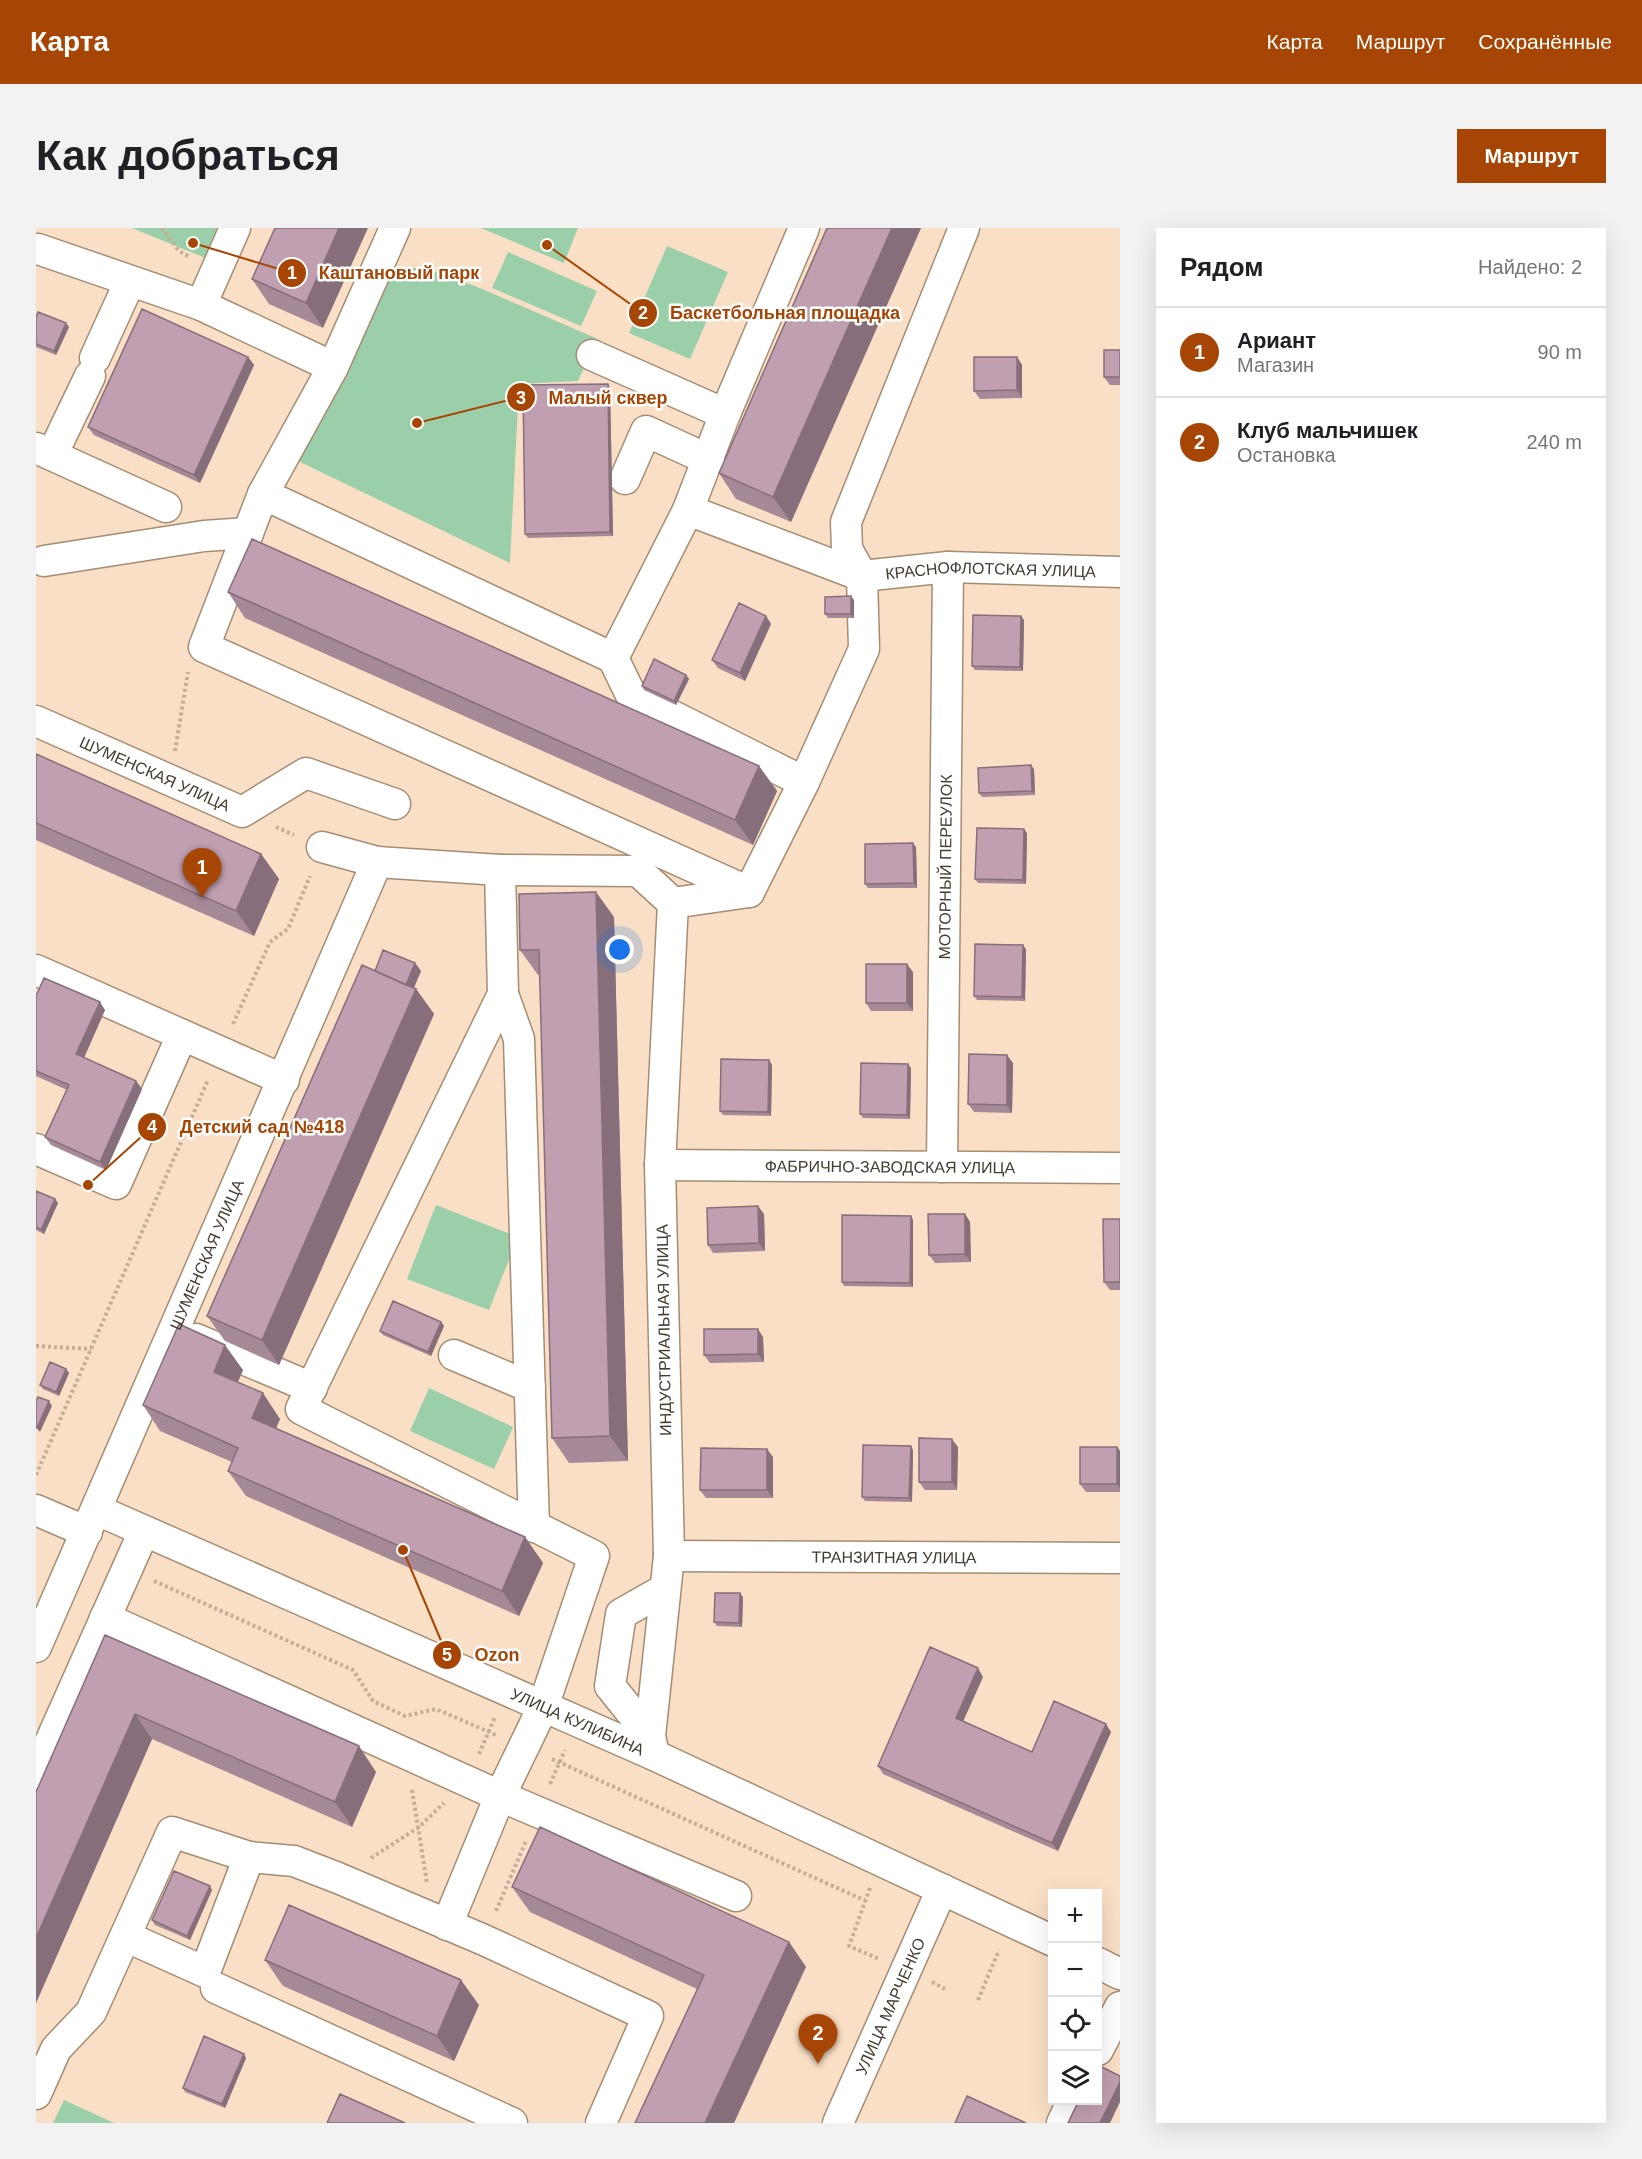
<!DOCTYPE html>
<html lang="ru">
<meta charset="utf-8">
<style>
:root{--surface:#fff;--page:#f2f2f2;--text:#202124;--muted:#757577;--line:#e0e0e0;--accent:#a74504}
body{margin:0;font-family:Helvetica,sans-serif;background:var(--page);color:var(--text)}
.controls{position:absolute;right:18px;bottom:18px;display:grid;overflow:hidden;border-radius:0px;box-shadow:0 6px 24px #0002}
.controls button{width:54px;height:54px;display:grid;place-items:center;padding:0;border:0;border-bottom:2px solid var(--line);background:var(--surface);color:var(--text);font:30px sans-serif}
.you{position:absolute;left:584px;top:722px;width:21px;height:21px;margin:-15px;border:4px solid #fff;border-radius:50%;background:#1a73e8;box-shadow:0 0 0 9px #1a73e833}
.badge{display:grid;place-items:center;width:39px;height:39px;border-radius:50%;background:var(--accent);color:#fff;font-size:20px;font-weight:700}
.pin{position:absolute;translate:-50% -50px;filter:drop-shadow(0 2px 3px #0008)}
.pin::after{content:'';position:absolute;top:32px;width:21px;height:18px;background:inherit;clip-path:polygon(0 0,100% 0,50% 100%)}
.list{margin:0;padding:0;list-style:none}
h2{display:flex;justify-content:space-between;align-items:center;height:78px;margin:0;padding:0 24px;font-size:26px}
h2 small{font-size:20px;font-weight:400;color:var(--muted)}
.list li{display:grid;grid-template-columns:39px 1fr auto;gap:18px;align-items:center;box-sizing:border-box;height:90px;padding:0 24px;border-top:2px solid var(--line)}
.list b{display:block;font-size:22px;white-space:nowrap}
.list p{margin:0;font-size:20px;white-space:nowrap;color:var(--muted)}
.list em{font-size:20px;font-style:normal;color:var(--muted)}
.icon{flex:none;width:33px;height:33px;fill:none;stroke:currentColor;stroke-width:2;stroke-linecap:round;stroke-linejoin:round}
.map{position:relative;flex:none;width:1084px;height:1895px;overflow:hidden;border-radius:0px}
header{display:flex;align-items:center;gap:36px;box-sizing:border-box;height:84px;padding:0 30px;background:var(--accent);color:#fff}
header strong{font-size:28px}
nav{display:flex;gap:33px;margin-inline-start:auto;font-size:21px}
.intro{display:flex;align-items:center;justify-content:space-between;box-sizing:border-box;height:144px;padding:0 36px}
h1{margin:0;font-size:42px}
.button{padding:15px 27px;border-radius:0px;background:var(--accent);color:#fff;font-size:21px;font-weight:700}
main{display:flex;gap:36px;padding:0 36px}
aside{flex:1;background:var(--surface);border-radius:0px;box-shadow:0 6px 24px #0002}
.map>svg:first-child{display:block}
.green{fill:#9bcfaa}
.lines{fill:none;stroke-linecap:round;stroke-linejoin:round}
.minor-casing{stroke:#a48d74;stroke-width:33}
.path{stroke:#c3ae98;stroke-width:4;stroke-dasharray:3 3;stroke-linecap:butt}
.minor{stroke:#fff;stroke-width:30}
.wall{fill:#a58997}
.shaded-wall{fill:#866f7b}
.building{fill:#c09fb0;stroke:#866f7b;stroke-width:1.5}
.labels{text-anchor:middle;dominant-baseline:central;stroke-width:5;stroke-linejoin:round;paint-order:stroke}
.street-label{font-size:16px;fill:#453b30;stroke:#fff}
.leader{fill:none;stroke:#a74504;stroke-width:2}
.callout-dot{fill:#a74504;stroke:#fff;stroke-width:2}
.mark-label{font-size:18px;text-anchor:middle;font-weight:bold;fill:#fff}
.callout-label{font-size:18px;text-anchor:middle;font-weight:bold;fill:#a74504;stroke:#fff;stroke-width:5;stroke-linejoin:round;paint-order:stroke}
</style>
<header>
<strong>Карта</strong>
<nav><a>Карта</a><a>Маршрут</a><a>Сохранённые</a></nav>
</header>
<div class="intro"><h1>Как добраться</h1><a class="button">Маршрут</a></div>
<main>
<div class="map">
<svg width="1084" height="1895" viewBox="0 0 1084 1895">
<rect width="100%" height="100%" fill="#f9dfc5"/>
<path class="green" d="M 96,0 L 186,0 L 172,31 Z
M 445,0 L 542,0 L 528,35 Z
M 631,18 L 692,44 L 654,131 L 593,105 Z
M 472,24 L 561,63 L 545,98 L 456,60 Z
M 353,40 L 388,40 L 439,58 L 562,111 L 542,153 L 483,156 L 474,335 L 262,233 Z
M 400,977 L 482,1009 L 453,1082 L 371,1051 Z
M 393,1160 L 477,1199 L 458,1241 L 374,1203 Z
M 28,1872 L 78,1895 L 17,1895 Z"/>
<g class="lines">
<g class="minor-casing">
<g id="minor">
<path d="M 199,0 L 165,77 L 297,139"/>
<path d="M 359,0 L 297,139 L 227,266 L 577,430 L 595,467 L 768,554"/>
<path d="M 2,21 L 165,77"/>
<path d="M 556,127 L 689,186"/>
<path d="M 59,130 L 94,53"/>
<path d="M 0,220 L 130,279"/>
<path d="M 16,227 L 54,148"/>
<path d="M 589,251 L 610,203 L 673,232"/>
<path d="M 227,266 L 168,419 L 713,664"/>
<path id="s1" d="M 652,282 L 826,348 L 912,339 L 1084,344"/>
<path d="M 8,333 L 168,308 L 212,305"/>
<path d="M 577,430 L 652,282 L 689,186 L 768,0"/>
<path id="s2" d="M 0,493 L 206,584 L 270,545 L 359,576"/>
<path d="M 286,619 L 341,634 L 464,642 L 602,643 L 637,675"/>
<path d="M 637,675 L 713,664 L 768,554 L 828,421 L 826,348 L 811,321 L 810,294 L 928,0"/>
<path d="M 0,742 L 248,852"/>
<path d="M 467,766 L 483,811 L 498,1299"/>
<path d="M 0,921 L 80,956 L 146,807"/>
<path id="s3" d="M 624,937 L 1084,940"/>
<path id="s4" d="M 906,939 L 912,339"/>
<path d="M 160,1111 L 276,1160"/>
<path d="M 418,1127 L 494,1159"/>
<path d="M 0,1282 L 51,1304"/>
<path id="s5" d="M 61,1282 L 618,1527 L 1017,1713"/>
<path id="s6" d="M 633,1328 L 1084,1330"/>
<path d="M 69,1390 L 464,1568 L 700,1668"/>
<path id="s7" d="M 0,1419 L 341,634"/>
<path d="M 614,1508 L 574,1458 L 585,1386 L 629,1361"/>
<path d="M 618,1527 L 614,1508 L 633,1328 L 624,937 L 637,675"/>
<path d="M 0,1546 L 108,1303"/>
<path d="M 411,1697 L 464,1568 L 507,1479 L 558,1328 L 265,1181 L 467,766 L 464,642"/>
<path d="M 91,1709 L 169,1744 L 213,1629"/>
<path d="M 1062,1735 L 1084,1746"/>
<path d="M 180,1760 L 476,1895"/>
<path d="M 1062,1822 L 1084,1779"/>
<path d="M 0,1866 L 20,1821 L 55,1784 L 136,1604 L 213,1629 L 258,1633 L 302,1650 L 448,1712 L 612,1788 L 565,1895"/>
<path id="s8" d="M 802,1895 L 906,1661"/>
<path d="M 1026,1895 L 1037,1872"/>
</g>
</g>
<path class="path" d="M 126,0 L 143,23 L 154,29
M 139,523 L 152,444
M 240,599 L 258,607
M 197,796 L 234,714 L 252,701 L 274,648
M 0,1118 L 55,1121
M 0,1247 L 172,852
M 118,1353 L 317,1442 L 337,1473 L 369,1488 L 400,1481 L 460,1507
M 443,1526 L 459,1489
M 516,1531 L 830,1673
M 514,1556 L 529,1522
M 376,1562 L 391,1655
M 335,1630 L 383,1599 L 408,1575
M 834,1660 L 813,1718 L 843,1731
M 460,1683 L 490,1613
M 896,1754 L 909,1761
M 942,1772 L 963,1722"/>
<use href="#minor" class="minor"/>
</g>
<path class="wall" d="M 239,0 L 287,100 L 233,76 L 216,51 Z
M 791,0 L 885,0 L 755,294 L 700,271 L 683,245 Z
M 0,89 L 33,99 L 20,127 L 0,119 Z
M 1084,122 L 1084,157 L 1074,157 L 1068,149 Z
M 212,129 L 218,137 L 164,255 L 58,207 L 52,199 Z
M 981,129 L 986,137 L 986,170 L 944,171 L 938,163 Z
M 572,156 L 574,160 L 577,308 L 492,310 L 489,306 Z
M 192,364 L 723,538 L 741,563 L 717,617 L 209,390 Z
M 818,372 L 818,390 L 792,390 L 789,386 Z
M 730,388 L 735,396 L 709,453 L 682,440 L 676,432 Z
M 988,392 L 987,443 L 939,442 L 936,438 Z
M 650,447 L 653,451 L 640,477 L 608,462 L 606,458 Z
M 0,526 L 225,626 L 243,651 L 218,708 L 0,612 Z
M 998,541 L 999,567 L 946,569 L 943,565 Z
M 991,605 L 990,656 L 942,655 L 939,651 Z
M 880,619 L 881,660 L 832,660 L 829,656 Z
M 578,689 L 592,1233 L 533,1235 L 516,1210 L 504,747 L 502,747 L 484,722 Z
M 990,721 L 989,773 L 941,772 L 938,768 Z
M 379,735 L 385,743 L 378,760 L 380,761 L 398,786 L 243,1137 L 189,1113 L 171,1088 L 339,743 Z
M 877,744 L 877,783 L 835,783 L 830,775 Z
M 0,768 L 69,782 L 48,830 L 100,853 L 106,861 L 70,942 L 15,917 L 9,909 L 31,862 L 0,848 Z
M 733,832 L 736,837 L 735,888 L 687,887 L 684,883 Z
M 977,835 L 976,885 L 938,884 L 932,876 Z
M 875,840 L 874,891 L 827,890 L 824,886 Z
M 0,963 L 22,975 L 8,1006 L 0,1002 Z
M 728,986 L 729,1023 L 677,1025 L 672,1017 Z
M 929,986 L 934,994 L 935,1034 L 899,1035 L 893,1027 Z
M 875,988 L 877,992 L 877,1059 L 808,1058 L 806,1054 Z
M 1084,991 L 1084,1062 L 1074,1062 L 1068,1054 Z
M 405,1094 L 408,1098 L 395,1128 L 347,1107 L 344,1103 Z
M 727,1109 L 728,1134 L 674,1135 L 668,1127 Z
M 30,1141 L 33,1145 L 23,1168 L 7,1161 L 4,1157 Z
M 207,1142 L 202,1154 L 244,1191 L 240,1200 L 489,1309 L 507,1335 L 483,1388 L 210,1268 L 192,1243 L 196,1234 L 124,1203 L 107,1177 Z
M 922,1219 L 921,1262 L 889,1262 L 883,1254 Z
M 1081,1219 L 1084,1223 L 1084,1264 L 1050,1264 L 1044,1256 Z
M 877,1222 L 876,1274 L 829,1273 L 826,1269 Z
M 737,1229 L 737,1270 L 670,1270 L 664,1262 Z
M 707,1369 L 706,1399 L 681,1398 L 678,1394 Z
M 69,1407 L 340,1544 L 316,1599 L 116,1511 L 0,1775 Z
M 947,1449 L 927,1493 L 996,1524 L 1075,1504 L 1022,1623 L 847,1546 L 842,1538 Z
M 476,1659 L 753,1714 L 770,1739 L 661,1761 L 494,1684 Z
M 176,1662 L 154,1712 L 119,1697 L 116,1692 Z
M 229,1732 L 443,1777 L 418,1833 L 247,1758 Z
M 210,1830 L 189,1880 L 149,1864 L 147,1860 Z"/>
<path class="shaded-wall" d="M 303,0 L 332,0 L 287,100 L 270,75 Z
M 856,0 L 885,0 L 755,294 L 737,269 Z
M 30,95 L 33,99 L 20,127 L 18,123 Z
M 212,129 L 218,137 L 164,255 L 158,247 Z
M 981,129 L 986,137 L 986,170 L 981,162 Z
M 572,156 L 574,160 L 577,308 L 574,304 Z
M 815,368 L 818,372 L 818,390 L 815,386 Z
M 730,388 L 735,396 L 709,453 L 704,445 Z
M 985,388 L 988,392 L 987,443 L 984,439 Z
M 650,447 L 653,451 L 640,477 L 638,473 Z
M 995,537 L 998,541 L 999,567 L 996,563 Z
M 723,538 L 741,563 L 717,617 L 699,592 Z
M 988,601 L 991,605 L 990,656 L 987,652 Z
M 877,615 L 880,619 L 881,660 L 878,655 Z
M 225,626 L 243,651 L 218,708 L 200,683 Z
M 560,664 L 578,689 L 592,1233 L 574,1208 Z
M 987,717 L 990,721 L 989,773 L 986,769 Z
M 379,735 L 385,743 L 372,773 L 366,765 Z
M 871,736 L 877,744 L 877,783 L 871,775 Z
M 380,761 L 398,786 L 243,1137 L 226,1112 Z
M 64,774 L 69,782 L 46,834 L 40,826 Z
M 971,827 L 977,835 L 976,885 L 971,877 Z
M 733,832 L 736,837 L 735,888 L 732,884 Z
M 872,836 L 875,840 L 874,891 L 871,887 Z
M 100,853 L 106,861 L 70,942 L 64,934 Z
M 19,971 L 22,975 L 8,1006 L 5,1002 Z
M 722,978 L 728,986 L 729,1023 L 723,1015 Z
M 929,986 L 934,994 L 935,1034 L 929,1026 Z
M 875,988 L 877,992 L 877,1059 L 874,1055 Z
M 405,1094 L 408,1098 L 395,1128 L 392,1124 Z
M 722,1101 L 727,1109 L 728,1134 L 722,1126 Z
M 189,1117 L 207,1142 L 195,1169 L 178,1144 Z
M 30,1141 L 33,1145 L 23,1168 L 20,1164 Z
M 227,1165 L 244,1191 L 234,1215 L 216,1190 Z
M 13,1173 L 16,1178 L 4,1204 L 1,1200 Z
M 916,1211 L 922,1219 L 921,1262 L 916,1254 Z
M 875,1218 L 877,1222 L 876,1274 L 873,1270 Z
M 1081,1219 L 1084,1223 L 1084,1260 L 1081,1256 Z
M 731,1221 L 737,1229 L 737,1270 L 731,1262 Z
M 489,1309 L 507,1335 L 483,1388 L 466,1363 Z
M 704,1365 L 707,1369 L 706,1399 L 703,1395 Z
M 942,1440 L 947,1449 L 925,1498 L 920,1490 Z
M 99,1486 L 116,1511 L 0,1775 L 0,1710 Z
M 1070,1496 L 1075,1504 L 1022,1623 L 1016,1615 Z
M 323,1518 L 340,1544 L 316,1599 L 299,1574 Z
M 174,1658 L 176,1662 L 154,1712 L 151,1708 Z
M 753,1714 L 770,1739 L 698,1895 L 669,1895 Z
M 425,1752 L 443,1777 L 418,1833 L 401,1808 Z
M 208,1826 L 210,1830 L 189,1880 L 186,1876 Z
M 1084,1854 L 1084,1874 L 1074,1895 L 1064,1895 Z"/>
<path class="building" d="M 239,0 L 303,0 L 270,75 L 216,51 Z
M 791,0 L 856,0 L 737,269 L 683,245 Z
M 106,81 L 212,129 L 158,247 L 52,199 Z
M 2,84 L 30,95 L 18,123 L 0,116 L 0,89 Z
M 1068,122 L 1084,122 L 1084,149 L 1068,149 Z
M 938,129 L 981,129 L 981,162 L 938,163 Z
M 572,156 L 574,304 L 489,306 L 487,157 Z
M 216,311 L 723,538 L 699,592 L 192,364 Z
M 815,368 L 815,386 L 789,386 L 789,369 Z
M 703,375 L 730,388 L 704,445 L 676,432 Z
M 937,387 L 985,388 L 984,439 L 936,438 Z
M 618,431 L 650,447 L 638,473 L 606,458 Z
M 0,526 L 225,626 L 200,683 L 0,595 Z
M 995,537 L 996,563 L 943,565 L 942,540 Z
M 941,600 L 988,601 L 987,652 L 939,651 Z
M 877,615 L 878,655 L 829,656 L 829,616 Z
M 560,664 L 574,1208 L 516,1210 L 503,722 L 484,722 L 483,666 Z
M 939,716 L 987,717 L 986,769 L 938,768 Z
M 347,722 L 379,735 L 370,757 L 339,743 Z
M 830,736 L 871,736 L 871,775 L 830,775 Z
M 326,737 L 380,761 L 226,1112 L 171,1088 Z
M 8,750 L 64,774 L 40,826 L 100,853 L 64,934 L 9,909 L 33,857 L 0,843 L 0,768 Z
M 933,826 L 971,827 L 971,877 L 932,876 Z
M 685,831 L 733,832 L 732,884 L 684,883 Z
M 825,835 L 872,836 L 871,887 L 824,886 Z
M 0,963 L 19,971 L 5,1002 L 0,999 Z
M 722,978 L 723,1015 L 672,1017 L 671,980 Z
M 892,986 L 929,986 L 929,1026 L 893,1027 Z
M 806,987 L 875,988 L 874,1055 L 806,1054 Z
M 1067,991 L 1084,991 L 1084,1054 L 1068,1054 Z
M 357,1073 L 405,1094 L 392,1124 L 344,1103 Z
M 143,1096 L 189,1117 L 178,1144 L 227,1165 L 216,1190 L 489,1309 L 466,1363 L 192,1243 L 202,1220 L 107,1177 Z
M 668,1101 L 722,1101 L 722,1126 L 668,1127 Z
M 14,1134 L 30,1141 L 20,1164 L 4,1157 Z
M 2,1169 L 13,1173 L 1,1200 L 0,1199 L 0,1173 Z
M 883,1210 L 916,1211 L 916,1254 L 883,1254 Z
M 827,1217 L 875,1218 L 873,1270 L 826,1269 Z
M 1044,1219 L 1081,1219 L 1081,1256 L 1044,1256 Z
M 665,1220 L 731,1221 L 731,1262 L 664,1262 Z
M 679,1365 L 704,1365 L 703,1395 L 678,1394 Z
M 69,1407 L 323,1518 L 299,1574 L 99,1486 L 0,1710 L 0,1564 Z
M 894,1419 L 942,1440 L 920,1490 L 996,1524 L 1018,1473 L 1070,1496 L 1016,1615 L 842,1538 Z
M 504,1599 L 753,1714 L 669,1895 L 599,1895 L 668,1747 L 476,1659 Z
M 138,1643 L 174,1658 L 151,1708 L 116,1692 Z
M 253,1677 L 425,1752 L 401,1808 L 229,1732 Z
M 168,1808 L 208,1826 L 186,1876 L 147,1860 Z
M 1062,1837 L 1084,1848 L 1084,1854 L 1064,1895 L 1032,1895 L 1043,1872 L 1062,1872 Z
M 304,1866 L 369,1895 L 291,1895 Z
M 931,1868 L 990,1895 L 919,1895 Z"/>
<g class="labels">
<g class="street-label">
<text stroke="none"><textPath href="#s1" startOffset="315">КРАСНОФЛОТСКАЯ УЛИЦА</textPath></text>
<text stroke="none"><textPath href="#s2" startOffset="130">ШУМЕНСКАЯ УЛИЦА</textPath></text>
<text stroke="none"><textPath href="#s4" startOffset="300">МОТОРНЫЙ ПЕРЕУЛОК</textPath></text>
<text stroke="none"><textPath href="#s3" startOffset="230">ФАБРИЧНО-ЗАВОДСКАЯ УЛИЦА</textPath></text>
<text stroke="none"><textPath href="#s7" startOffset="428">ШУМЕНСКАЯ УЛИЦА</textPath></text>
<text transform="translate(628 1102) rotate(-91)">ИНДУСТРИАЛЬНАЯ УЛИЦА</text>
<text stroke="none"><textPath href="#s6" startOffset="225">ТРАНЗИТНАЯ УЛИЦА</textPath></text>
<text stroke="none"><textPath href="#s5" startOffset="525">УЛИЦА КУЛИБИНА</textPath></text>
<text stroke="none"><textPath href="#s8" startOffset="128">УЛИЦА МАРЧЕНКО</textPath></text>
</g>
</g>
<path class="leader" d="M157 15L256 45M511 17L607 85M381 195L485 169M52 957L116 899M367 1322L411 1427"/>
<g class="callout-dot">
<circle cx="157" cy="15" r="6"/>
<circle cx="511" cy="17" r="6"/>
<circle cx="381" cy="195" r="6"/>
<circle cx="52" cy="957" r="6"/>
<circle cx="367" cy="1322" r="6"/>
<circle cx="256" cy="45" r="15"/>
<circle cx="607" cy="85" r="15"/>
<circle cx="485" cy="169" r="15"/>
<circle cx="116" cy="899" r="15"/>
<circle cx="411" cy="1427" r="15"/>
</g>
<g class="mark-label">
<text x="256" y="51">1</text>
<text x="607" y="91">2</text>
<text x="485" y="176">3</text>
<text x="116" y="905">4</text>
<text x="411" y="1433">5</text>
</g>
<g class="callout-label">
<text x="363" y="51">Каштановый парк</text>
<text x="749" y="91">Баскетбольная площадка</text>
<text x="572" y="176">Малый сквер</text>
<text x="226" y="905">Детский сад №418</text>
<text x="461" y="1433">Ozon</text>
</g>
</svg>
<div class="controls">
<button>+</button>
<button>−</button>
<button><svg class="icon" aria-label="locate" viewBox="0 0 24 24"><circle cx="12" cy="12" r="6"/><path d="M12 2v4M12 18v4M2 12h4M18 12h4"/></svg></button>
<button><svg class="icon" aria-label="layers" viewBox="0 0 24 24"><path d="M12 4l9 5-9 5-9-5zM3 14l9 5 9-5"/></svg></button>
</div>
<div class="you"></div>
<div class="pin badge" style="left:166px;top:670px">1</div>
<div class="pin badge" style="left:782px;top:1836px">2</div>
</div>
<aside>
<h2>Рядом<small>Найдено: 2</small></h2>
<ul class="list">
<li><span class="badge">1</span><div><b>Ариант</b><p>Магазин</p></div><em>90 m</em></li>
<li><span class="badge">2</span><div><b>Клуб мальчишек</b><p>Остановка</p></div><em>240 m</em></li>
</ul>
</aside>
</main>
